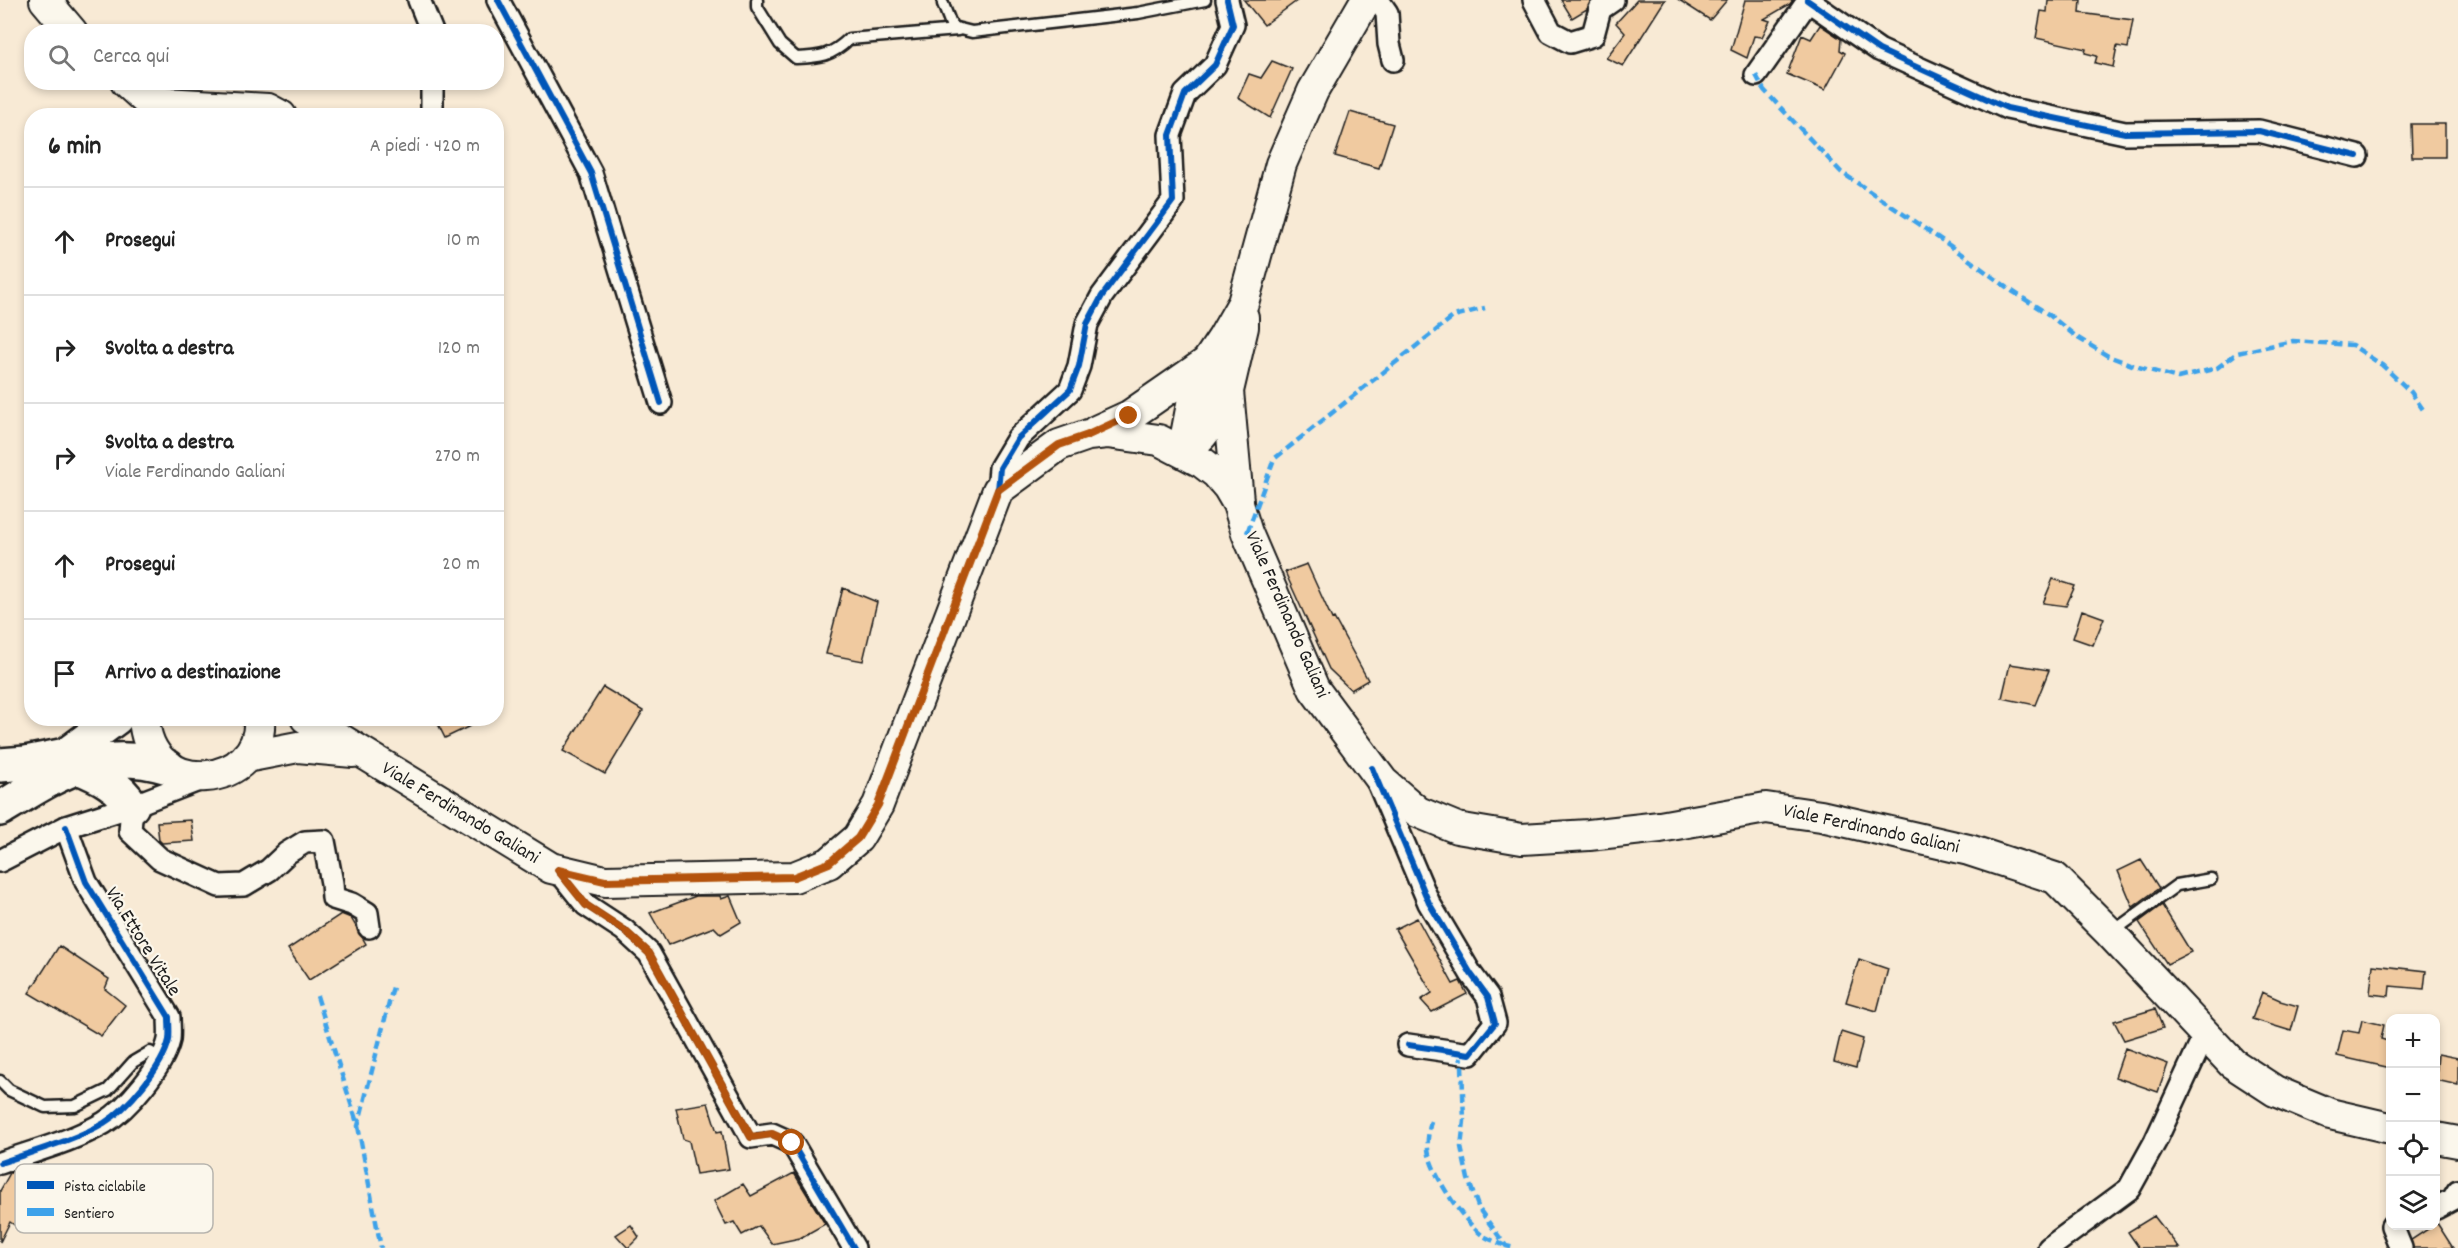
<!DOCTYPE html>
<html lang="it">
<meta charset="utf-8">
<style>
:root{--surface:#fff;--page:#f6f6f6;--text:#222;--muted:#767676;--line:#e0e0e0}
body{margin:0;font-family:Dekko,sans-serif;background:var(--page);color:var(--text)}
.controls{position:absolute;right:18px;bottom:18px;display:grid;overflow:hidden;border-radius:12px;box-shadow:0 3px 9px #0003}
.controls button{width:54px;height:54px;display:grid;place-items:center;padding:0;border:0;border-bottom:2px solid var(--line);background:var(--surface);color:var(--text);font:30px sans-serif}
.stop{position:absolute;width:18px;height:18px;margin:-14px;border:4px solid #b45309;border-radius:50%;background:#fff}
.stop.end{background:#b45309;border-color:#fff;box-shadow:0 2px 6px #0008}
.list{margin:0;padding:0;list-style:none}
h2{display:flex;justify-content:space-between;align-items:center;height:78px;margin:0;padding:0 24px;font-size:26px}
h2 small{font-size:20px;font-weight:400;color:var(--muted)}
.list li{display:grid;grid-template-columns:39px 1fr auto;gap:18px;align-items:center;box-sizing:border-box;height:108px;padding:0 24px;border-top:2px solid var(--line)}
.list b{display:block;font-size:22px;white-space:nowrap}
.list p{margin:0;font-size:20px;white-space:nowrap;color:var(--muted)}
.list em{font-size:20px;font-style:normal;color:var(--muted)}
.icon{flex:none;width:33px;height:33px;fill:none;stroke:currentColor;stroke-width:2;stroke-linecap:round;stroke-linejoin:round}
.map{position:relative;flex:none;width:2458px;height:1248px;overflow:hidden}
.search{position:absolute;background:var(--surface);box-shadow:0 3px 9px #0003;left:24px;top:24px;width:480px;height:66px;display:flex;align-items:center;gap:15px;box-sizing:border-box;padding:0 21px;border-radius:24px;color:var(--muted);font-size:22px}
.panel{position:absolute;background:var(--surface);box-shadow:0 3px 9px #0003;left:24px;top:108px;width:480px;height:618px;border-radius:24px}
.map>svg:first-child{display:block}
.building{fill:#f0caa0;stroke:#1c1c1c;stroke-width:1.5}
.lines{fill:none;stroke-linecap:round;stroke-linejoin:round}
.lane-casing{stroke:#1c1c1c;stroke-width:15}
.street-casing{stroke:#1c1c1c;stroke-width:26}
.secondary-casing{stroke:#1c1c1c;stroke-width:34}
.highway-casing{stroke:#1c1c1c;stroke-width:38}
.lane{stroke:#fbf7ec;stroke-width:10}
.street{stroke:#fbf7ec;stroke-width:21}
.secondary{stroke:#fbf7ec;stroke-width:30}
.highway{stroke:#fbf7ec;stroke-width:33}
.quiet{stroke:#3da2ea;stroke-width:4.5;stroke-dasharray:9 4.5;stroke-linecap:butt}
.cycleway-casing{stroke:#fbf7ec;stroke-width:10}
.cycleway{stroke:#0057b8;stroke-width:6}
.route{stroke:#b45309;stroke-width:8}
.labels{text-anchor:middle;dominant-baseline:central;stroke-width:4.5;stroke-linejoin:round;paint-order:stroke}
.street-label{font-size:20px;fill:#1c1c1c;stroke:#fbf7ec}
.key{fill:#fbf7ec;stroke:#b8b5ae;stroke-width:1.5}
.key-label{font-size:16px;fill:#1c1c1c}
</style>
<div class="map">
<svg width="2458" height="1248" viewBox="0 0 2458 1248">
<rect width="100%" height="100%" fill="#f8ead5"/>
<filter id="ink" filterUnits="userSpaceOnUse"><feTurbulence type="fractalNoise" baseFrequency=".0167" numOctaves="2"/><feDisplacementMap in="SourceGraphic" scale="12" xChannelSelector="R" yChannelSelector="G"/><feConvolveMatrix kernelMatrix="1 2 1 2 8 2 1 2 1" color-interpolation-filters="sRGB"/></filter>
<g filter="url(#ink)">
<path class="building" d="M 1244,0 L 1298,0 L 1264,25 Z
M 1561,0 L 1592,0 L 1587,9 L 1572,18 Z
M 1637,0 L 1665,0 L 1623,66 L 1606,58 L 1625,33 L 1616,23 Z
M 1679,0 L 1727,0 L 1710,20 Z
M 1745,0 L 1793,0 L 1790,4 L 1764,19 L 1770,21 L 1762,37 L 1754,36 L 1747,58 L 1731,50 Z
M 2048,0 L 2081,0 L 2080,13 L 2133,20 L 2128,48 L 2117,46 L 2113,67 L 2095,63 L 2097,56 L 2085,53 L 2086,49 L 2036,38 L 2041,11 L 2047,12 Z
M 1820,25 L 1841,39 L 1840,50 L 1845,53 L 1825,90 L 1787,74 L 1802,35 L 1811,39 Z
M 1272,61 L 1292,69 L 1270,118 L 1238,98 L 1249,74 L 1261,78 Z
M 1350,112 L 1393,124 L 1379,168 L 1335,156 Z
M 2411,124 L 2445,124 L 2445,157 L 2412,157 Z
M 1307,564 L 1332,619 L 1334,618 L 1368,680 L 1351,690 L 1329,669 L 1285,572 Z
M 2053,579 L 2075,586 L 2066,606 L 2043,603 Z
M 843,588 L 877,602 L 863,661 L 826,654 Z
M 2082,610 L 2104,618 L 2093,645 L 2073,638 Z
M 2010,664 L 2049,670 L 2035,705 L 2002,698 Z
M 603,687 L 643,711 L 605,774 L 563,751 Z
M 435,718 L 487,718 L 445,738 Z
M 191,820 L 194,841 L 162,843 L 159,840 L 157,822 Z
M 2141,860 L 2159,888 L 2133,907 L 2118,871 Z
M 696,896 L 720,896 L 721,899 L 730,896 L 741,922 L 721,934 L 714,927 L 668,945 L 650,913 Z
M 2162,905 L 2191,952 L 2167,964 L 2139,922 Z
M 341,914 L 351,918 L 366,944 L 309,980 L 288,949 Z
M 1417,918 L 1453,984 L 1460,981 L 1467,994 L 1432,1012 L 1421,1000 L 1432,993 L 1395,929 Z
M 59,946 L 109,979 L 105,989 L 125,1005 L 101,1036 L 29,993 Z
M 1859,959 L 1888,969 L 1877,1011 L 1846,1002 Z
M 2373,965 L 2426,971 L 2424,989 L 2390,986 L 2389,996 L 2370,994 Z
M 2262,992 L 2280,1000 L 2280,1001 L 2298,1006 L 2291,1031 L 2252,1019 Z
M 2155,1009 L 2163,1028 L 2124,1040 L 2114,1021 Z
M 2362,1020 L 2384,1025 L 2381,1039 L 2391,1042 L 2391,1068 L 2337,1056 L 2343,1030 L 2359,1033 Z
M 1841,1032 L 1863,1039 L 1856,1068 L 1834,1062 Z
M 2125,1048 L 2168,1064 L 2158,1092 L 2115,1077 Z
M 2438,1054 L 2458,1058 L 2458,1085 L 2436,1080 Z
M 708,1103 L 717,1132 L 722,1131 L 729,1169 L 696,1174 L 689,1141 L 683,1139 L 676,1108 Z
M 37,1164 L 19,1194 L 33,1199 L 19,1228 L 10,1222 L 0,1242 L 0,1191 L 10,1173 Z
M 794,1173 L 825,1224 L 800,1238 L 772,1244 L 759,1226 L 742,1235 L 734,1222 L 726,1225 L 714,1201 L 743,1184 L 751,1196 Z
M 2154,1216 L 2179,1248 L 2139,1248 L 2128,1232 Z
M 2437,1223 L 2453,1248 L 2413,1248 L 2411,1240 Z
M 631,1225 L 639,1237 L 628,1248 L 616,1235 Z"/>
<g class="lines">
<g class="lane-casing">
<path id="lane" d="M 757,0 L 757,7 L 780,44 L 796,58 C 821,57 831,56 849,39 L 958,30
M 943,4 L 952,27 L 972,32 L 1138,13 L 1205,0
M 2111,933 L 2177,885 L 2211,879
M 0,1081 L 9,1090 L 45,1107 L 75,1106 L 108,1090 L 133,1062 L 150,1052 L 161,1059"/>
</g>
<g class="street-casing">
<path id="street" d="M 419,0 L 432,32
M 498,0 L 591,173 L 661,403
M 1378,0 L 1387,13 L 1389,44 L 1393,60
M 1534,0 L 1551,32 L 1570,42 L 1593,35 L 1600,9 L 1613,0
M 1807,0 L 1879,50 L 2007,108 L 2125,133 L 2259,131 L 2357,156
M 1756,75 L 1808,1
M 432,116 L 432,82
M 998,490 L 1000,468 L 1018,438 L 1070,390 L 1079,366 L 1087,324 L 1102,296 L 1173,201 L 1170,135 L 1185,94 L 1215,65 L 1233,25 L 1227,0
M 1377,780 L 1429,903 L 1471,974 L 1488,997 L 1495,1023 L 1470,1054 L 1408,1045
M 132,806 L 130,831 L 160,859 L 219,886 L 244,885 L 269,870 L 287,853 L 305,842 L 324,841 L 332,883 L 333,898 L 352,904 L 367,913 L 369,927
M 0,861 L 66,827 L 132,806 L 204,778
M 558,870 L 586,905 L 624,930 L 649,953 L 751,1137 L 772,1134 L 792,1143 L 854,1248
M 0,1163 C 34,1151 73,1141 104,1123 C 127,1109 163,1067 169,1040 C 170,1033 169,1024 169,1017 L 86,882 L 66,827
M 2436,1208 L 2453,1199 L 2458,1191
M 2392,1226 L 2401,1248
M 2049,1248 L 2129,1189 L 2155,1142 L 2205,1034"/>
</g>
<g class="secondary-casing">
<path id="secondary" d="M 45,0 L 72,32
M 126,82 L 148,102 L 268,109 L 281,116
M 1207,362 L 1192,404 L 1183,451 C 1207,437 1216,415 1228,391
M 1096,431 L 1129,416 L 1207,362 L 1223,338 L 1243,303 L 1281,164 L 1313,91 L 1366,0
M 1238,501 L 1228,391 L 1243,327 L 1243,317
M 144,718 C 149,804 265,787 259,718
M 306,718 L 551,868 L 605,881 L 794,877 L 829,863 L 858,838 L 878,805 L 998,490 L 1059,445 L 1088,435 L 1107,433 L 1159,440 L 1203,463 L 1216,473 L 1228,487 L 1238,504 L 1247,533 L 1314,689 L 1383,782 L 1418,812 L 1457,828 L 1522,839 L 1589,835 L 1660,827 L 1766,808 L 1821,816 L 1969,850 L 2055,878 L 2110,933 L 2232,1063 L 2275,1091 L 2330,1114 L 2390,1128
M 246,757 L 298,747 L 353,752
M 2436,1138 L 2458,1142"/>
</g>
<g class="highway-casing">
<path id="highway" d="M 0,765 L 26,763 L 66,755
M 78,767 C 100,776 119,785 132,806
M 54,772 L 66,755 L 116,718
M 0,809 C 59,773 97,746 168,767"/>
</g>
<use href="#lane" class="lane"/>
<use href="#street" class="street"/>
<use href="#secondary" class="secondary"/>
<use href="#highway" class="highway"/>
<path class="quiet" d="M 1756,75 L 1764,90 L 1841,172 L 1949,245 L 2012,291 L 2048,314 L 2078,338 L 2108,356 L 2135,366 L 2178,378 L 2217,368 L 2237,353 L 2293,341 L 2352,345 L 2382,365 L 2411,392 L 2424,411
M 1247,533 L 1274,459 L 1454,316 L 1485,308
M 317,996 L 358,1126 L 393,987
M 1459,1052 L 1462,1065 L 1464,1121 L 1461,1147 L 1468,1179 L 1479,1209 L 1506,1246 L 1515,1248
M 1431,1121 C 1429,1129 1427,1140 1428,1149 C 1430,1172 1463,1221 1482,1235 C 1488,1239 1497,1242 1503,1245
M 358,1126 L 381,1248"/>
<g class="cycleway-casing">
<path id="cycleway" d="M 498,0 L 591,173 L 661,403
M 1807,0 L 1879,50 L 2007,108 L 2125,133 L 2259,131 L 2357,156
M 998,490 L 1000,468 L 1018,438 L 1070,390 L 1079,366 L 1087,324 L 1102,296 L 1173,201 L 1170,135 L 1185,94 L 1215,65 L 1233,25 L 1227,0
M 1372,768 L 1429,903 L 1471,974 L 1488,997 L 1495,1023 L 1470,1054 L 1408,1045
M 558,870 L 586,905 L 624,930 L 649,953 L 751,1137 L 772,1134 L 792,1143 L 854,1248
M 0,1163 C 34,1151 73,1141 104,1123 C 127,1109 163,1067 169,1040 C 170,1033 169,1024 169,1017 L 86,882 L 66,827"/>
</g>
<use href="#cycleway" class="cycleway"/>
</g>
</g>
<g class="lines" filter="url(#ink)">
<path class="route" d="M 792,1143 L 772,1134 L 751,1137 L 649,953 L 624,930 L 586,905 L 558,870 L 605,881 L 794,877 L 829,863 L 858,838 L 878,805 L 998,490 L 1059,445 L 1088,435 L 1129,416"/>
</g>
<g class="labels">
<g class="street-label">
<text transform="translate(1286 615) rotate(66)">Viale Ferdinando Galiani</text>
<text transform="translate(460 814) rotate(31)">Viale Ferdinando Galiani</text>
<text transform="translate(1871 830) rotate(12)">Viale Ferdinando Galiani</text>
<text transform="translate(142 942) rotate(58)">Via Ettore Vitale</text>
</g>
</g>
<rect x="15" y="1164" width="198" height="69" rx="9" class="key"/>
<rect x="27" y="1181" width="27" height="8" fill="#0057b8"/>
<rect x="27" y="1208" width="27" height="8" fill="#3da2ea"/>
<g class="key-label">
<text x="64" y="1191">Pista ciclabile</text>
<text x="64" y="1218">Sentiero</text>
</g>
</svg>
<div class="controls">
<button>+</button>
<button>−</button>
<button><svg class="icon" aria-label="locate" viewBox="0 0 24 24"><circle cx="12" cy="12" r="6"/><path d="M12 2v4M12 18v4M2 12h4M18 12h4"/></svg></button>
<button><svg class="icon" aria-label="layers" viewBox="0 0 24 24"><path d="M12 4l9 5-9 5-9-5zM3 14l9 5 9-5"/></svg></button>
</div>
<div class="stop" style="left:792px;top:1143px"></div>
<div class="stop end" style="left:1129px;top:416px"></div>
<div class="search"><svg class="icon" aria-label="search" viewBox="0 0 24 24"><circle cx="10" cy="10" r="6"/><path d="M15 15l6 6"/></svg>Cerca qui</div>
<section class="panel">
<h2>6 min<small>A piedi · 420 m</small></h2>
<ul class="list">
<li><svg class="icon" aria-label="ahead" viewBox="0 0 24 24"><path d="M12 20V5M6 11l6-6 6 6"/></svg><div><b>Prosegui</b></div><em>10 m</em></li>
<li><svg class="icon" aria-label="right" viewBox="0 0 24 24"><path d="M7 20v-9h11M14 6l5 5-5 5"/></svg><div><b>Svolta a destra</b></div><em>120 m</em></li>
<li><svg class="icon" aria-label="right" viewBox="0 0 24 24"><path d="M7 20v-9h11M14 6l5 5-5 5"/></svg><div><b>Svolta a destra</b><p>Viale Ferdinando Galiani</p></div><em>270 m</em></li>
<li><svg class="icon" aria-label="ahead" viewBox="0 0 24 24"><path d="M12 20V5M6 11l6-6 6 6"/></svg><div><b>Prosegui</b></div><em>20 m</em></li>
<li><svg class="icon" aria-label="arrive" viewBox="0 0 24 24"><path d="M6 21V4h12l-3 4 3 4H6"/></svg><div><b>Arrivo a destinazione</b></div></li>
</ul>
</section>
</div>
